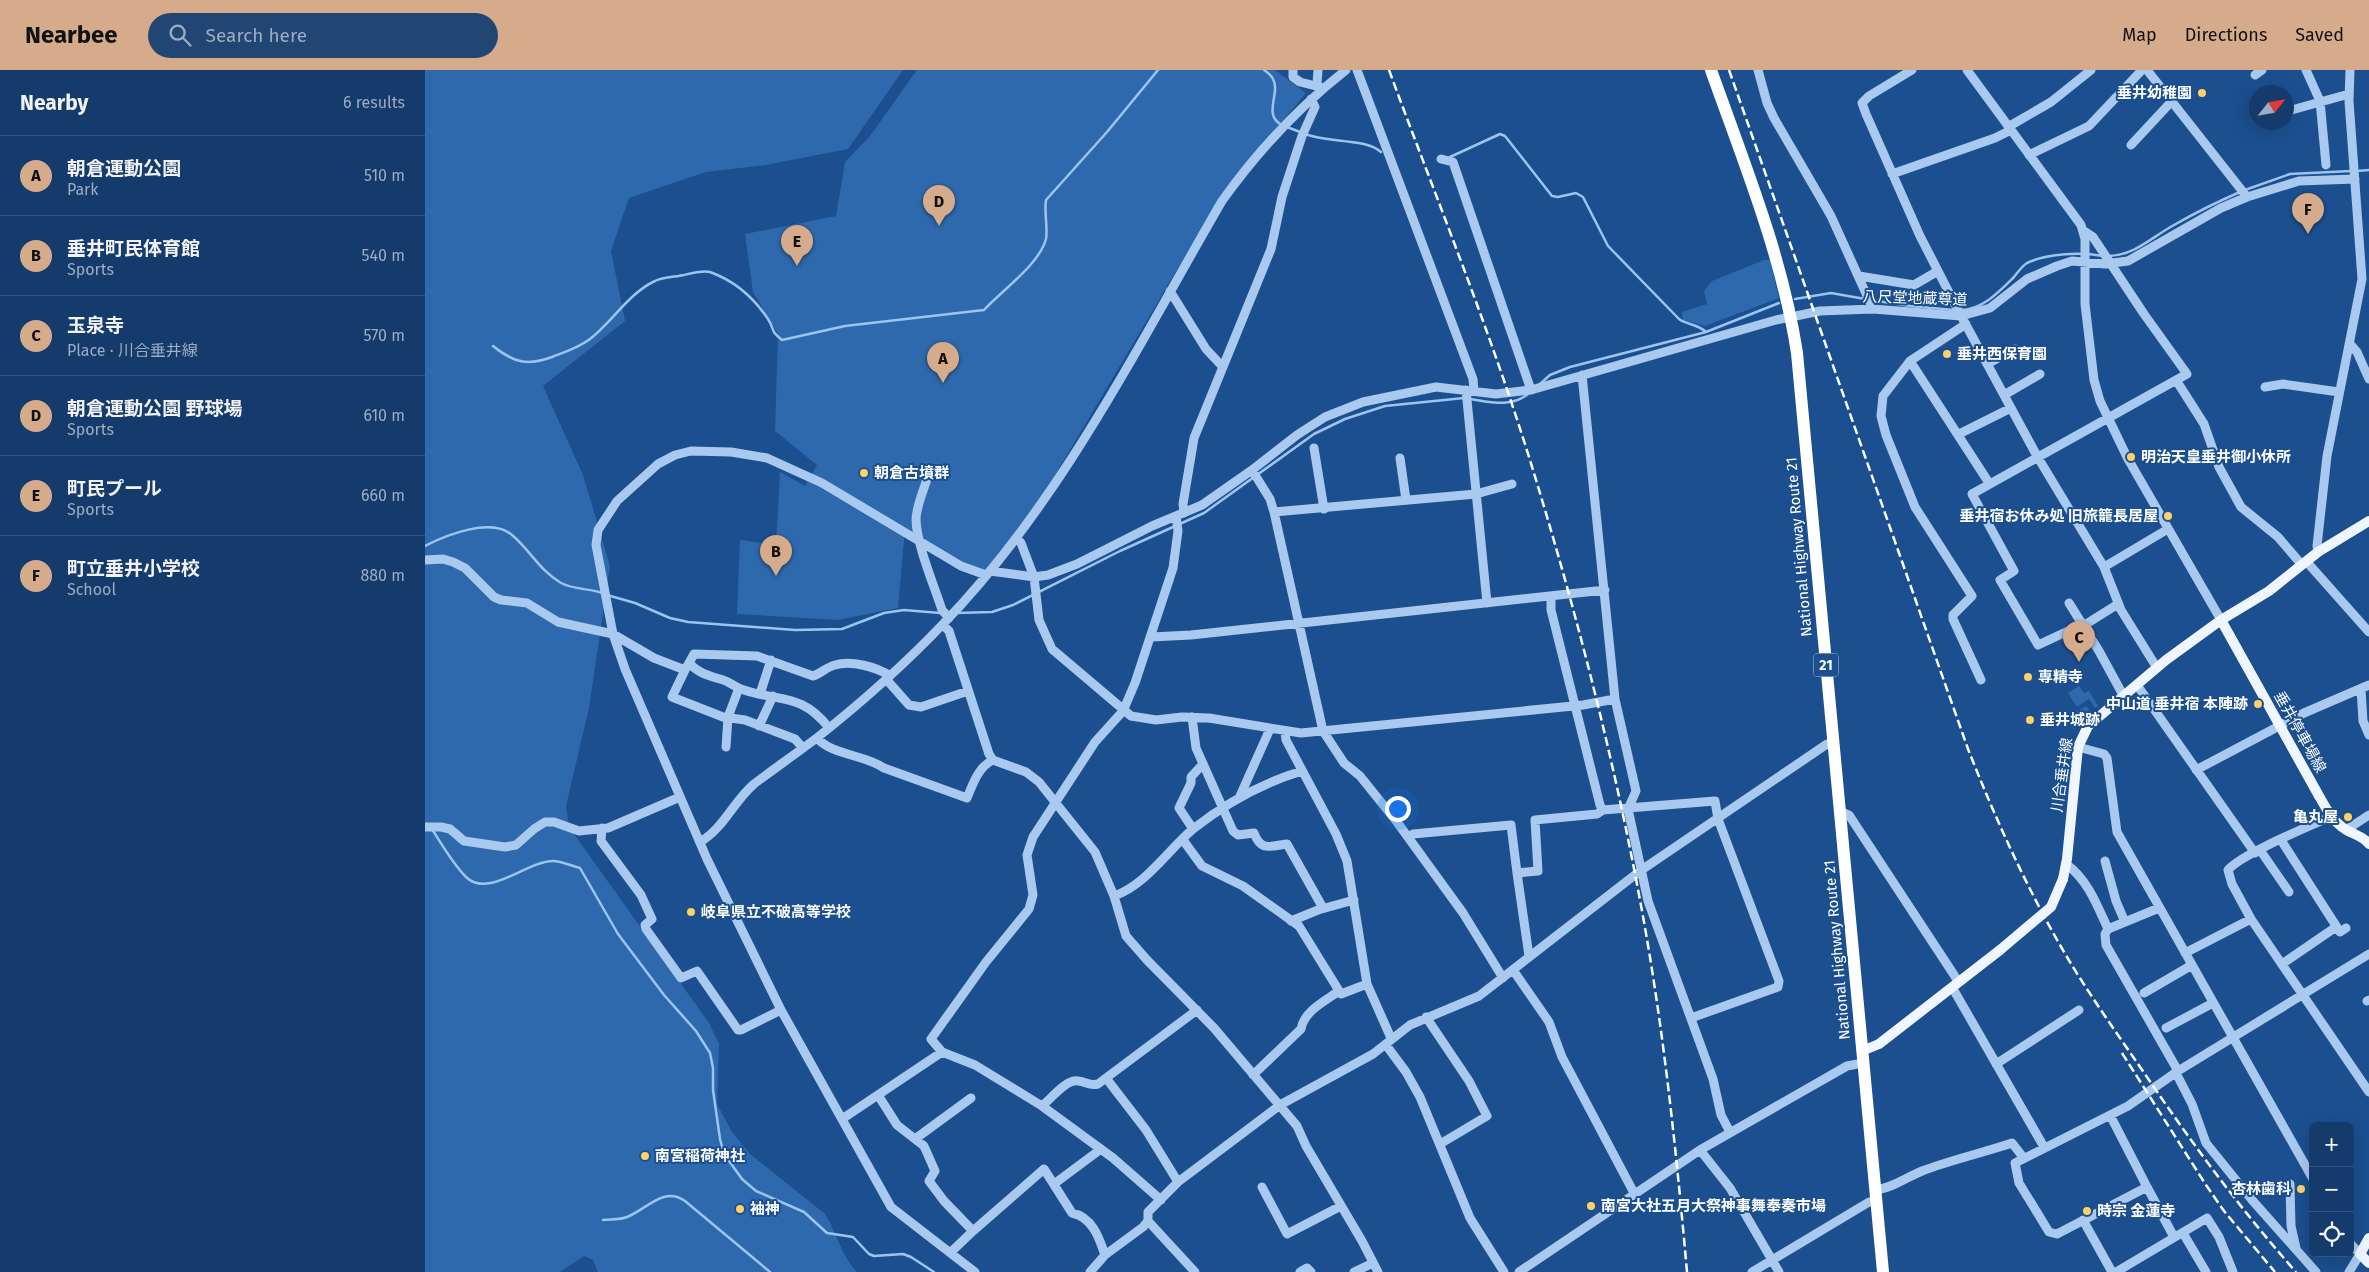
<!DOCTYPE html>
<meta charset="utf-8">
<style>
:root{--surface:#143b6b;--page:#214673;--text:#f1f3f6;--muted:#9dadc1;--line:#33557e;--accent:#d6ab8b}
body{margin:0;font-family:"Fira Sans","Noto Sans JP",sans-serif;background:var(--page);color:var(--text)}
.controls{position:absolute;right:15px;bottom:15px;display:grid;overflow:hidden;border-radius:8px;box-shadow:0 5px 20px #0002}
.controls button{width:45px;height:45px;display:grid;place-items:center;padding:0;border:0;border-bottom:1px solid var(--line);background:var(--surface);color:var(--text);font:25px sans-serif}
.compass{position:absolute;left:1824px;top:15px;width:45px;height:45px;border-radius:50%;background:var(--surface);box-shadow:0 5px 20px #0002;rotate:59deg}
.you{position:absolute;left:972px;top:738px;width:18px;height:18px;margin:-12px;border:4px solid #fff;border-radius:50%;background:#1a73e8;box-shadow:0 0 0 8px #1a73e833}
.badge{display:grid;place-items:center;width:32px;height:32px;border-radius:50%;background:var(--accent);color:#111;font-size:16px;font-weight:700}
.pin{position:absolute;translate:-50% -41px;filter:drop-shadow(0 1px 2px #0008)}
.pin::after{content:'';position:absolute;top:26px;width:18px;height:15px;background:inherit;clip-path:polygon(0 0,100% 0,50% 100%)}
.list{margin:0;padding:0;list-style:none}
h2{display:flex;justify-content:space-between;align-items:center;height:65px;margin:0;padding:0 20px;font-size:21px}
h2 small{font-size:16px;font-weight:400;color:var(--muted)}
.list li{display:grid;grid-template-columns:32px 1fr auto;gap:15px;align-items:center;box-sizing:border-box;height:80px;padding:0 20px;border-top:1px solid var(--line)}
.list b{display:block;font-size:19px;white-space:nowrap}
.list p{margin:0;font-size:16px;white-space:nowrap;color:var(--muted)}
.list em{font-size:16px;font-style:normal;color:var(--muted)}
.icon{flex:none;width:28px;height:28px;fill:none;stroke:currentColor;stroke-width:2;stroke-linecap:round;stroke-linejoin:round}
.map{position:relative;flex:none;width:1944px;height:1202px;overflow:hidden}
header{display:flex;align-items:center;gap:30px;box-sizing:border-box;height:70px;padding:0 25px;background:var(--accent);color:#111}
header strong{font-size:24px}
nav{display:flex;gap:28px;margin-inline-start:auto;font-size:18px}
.search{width:350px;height:45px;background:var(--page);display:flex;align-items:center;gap:12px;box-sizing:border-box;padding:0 18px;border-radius:28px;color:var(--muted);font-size:19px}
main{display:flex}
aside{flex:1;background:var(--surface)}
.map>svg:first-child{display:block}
.green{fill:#2e69ad}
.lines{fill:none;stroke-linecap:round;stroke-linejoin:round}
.stream{stroke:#9cc4f0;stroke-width:2.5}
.minor{stroke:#a9c9ee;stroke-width:9}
.major{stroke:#f0f6ff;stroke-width:10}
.highway{stroke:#fff;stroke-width:12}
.rail{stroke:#fff;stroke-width:2.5;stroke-dasharray:9 4;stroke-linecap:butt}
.major-bridge{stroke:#f0f6ff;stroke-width:10}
.poi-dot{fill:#ffd166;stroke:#1b4f8f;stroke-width:2}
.labels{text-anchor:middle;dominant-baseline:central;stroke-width:4;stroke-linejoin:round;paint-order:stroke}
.shield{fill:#1b4f8f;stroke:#bbcadd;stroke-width:1}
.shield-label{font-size:14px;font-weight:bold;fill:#fff}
.poi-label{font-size:15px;font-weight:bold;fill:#fff;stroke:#1b4f8f;text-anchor:start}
.street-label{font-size:15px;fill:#fff;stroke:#1b4f8f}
</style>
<header>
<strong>Nearbee</strong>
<div class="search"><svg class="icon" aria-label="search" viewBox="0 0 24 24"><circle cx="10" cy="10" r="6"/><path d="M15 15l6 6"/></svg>Search here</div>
<nav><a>Map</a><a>Directions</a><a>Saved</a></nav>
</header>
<main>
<aside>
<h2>Nearby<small>6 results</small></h2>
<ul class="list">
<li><span class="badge">A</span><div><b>朝倉運動公園</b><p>Park</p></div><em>510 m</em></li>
<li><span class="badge">B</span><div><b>垂井町民体育館</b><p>Sports</p></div><em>540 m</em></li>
<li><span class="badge">C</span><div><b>玉泉寺</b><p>Place · 川合垂井線</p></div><em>570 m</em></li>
<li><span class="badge">D</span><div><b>朝倉運動公園 野球場</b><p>Sports</p></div><em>610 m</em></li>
<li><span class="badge">E</span><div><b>町民プール</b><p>Sports</p></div><em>660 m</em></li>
<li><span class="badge">F</span><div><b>町立垂井小学校</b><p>School</p></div><em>880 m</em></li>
</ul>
</aside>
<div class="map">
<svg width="1944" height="1202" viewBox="0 0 1944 1202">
<rect width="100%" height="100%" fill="#1b4f8f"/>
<path class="green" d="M 0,0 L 478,0 L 423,79 L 341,95 L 281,102 L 204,128 L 186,181 L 200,251 L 118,316 L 158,405 L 185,496 L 164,638 L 141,736 L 144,757 L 284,953 L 294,974 L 292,1034 L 307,1062 L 325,1084 L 400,1144 C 412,1163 416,1185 432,1202 L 173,1202 L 168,1190 L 159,1186 L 135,1202 L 0,1202 Z
M 492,0 L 850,0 L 881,23 L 797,124 L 617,427 L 563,501 L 548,500 L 480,459 L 473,538 L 412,550 L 312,544 L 315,470 L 351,475 L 355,402 L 380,416 L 392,395 L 350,361 L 353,264 L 328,222 L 320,164 L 411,146 L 420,92 L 445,66 Z
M 1339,190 L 1345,190 L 1354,228 L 1280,256 L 1258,250 L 1257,242 L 1282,234 L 1279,221 L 1287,211 Z
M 1654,616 L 1659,623 L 1664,621 L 1673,636 L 1670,638 L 1664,629 L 1652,637 L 1643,623 Z
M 1661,636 L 1664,639 C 1663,645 1654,651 1651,658 L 1648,659 L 1644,646 Z"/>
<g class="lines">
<path class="stream" d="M 839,0 C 842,2 846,5 848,9 C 856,23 837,45 857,55
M 862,57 L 875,62
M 880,64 C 902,73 940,68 956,82
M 1025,87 L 1075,64 L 1080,66 L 1127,126 L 1133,127 L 1151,123 L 1158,127 L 1183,176 L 1254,249 C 1262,255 1273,254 1281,262
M 1932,101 L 1944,100
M 1820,120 L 1865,104 L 1926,101
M 1684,186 C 1710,185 1727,167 1749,155 C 1770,143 1792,132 1815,122
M 1370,229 L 1406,223 L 1440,229
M 1446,230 L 1485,236 L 1529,240
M 1535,240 C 1557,240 1574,222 1589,207 C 1593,202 1597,196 1602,193 C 1623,183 1656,182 1678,186
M 68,276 C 89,293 103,296 127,287 C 140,282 153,278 165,269 C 187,252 204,223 230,211 C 238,207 250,207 259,205 C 267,203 278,200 285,202 C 310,211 329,228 343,249 C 350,260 345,261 357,270 L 420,256 L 559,240 C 576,221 614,195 621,169 C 623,158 619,142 621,130 L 682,62 L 733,0
M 1115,314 L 1125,305 L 1145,297 L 1281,262 L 1354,233
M 1045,329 C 1065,332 1086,338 1103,324
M 0,476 C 21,465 66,447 87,465 C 105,480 115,501 136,513 C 150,520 163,518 177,523
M 182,525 L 210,533 L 245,548 L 263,552 L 370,560 L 417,559 L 459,543 L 479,540 L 515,543
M 531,543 L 567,542 L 588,535 L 695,481 L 779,443 L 889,364 L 920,349 L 960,336 L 1039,328
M 7,759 C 17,775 28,794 41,807 C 63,829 102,791 128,791 C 136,791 147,796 155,798 L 193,864 L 239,925 L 271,961 L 285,983 L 288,998 L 288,1020 L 295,1069 L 299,1084 L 317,1109 L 331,1121 L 379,1142 L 402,1163 L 428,1167 L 444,1184 L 449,1186 L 478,1184 L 486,1187 L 509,1202
M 178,1150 C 186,1149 195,1150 202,1147 C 222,1139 239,1116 260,1131 L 345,1202"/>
<path class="minor" d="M 868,0 L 868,7 L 875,12 L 899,18
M 932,0 L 1048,309 L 1049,320
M 1333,0 L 1342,33 L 1349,48 L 1406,146 L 1448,239
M 1487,0 L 1444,26 L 1437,33 L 1441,44 L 1495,166 L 1534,242 L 1612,386 L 1679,497 L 1696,540 L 1732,598
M 1542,0 L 1656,155 L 1660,169 L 1660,234 L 1669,310 L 1675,331 L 1703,389 L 1796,550
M 1722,0 L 1822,127
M 1881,0 L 1895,31 L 1901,95
M 1830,5 L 1837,0
M 892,14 L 893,0
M 1863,41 L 1924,24
M 1583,57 L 1626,32 L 1666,0
M 1706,75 L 1746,32
M 1604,85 L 1664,56 L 1717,0
M 1016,89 L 1028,92 L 1106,320
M 1467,104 L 1570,68 L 1586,60
M 1659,161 L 1668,167 L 1719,244 L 1762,304 L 1547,424 L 1589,501 L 1575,510 L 1613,575 L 1656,555 L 1658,556 L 1693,534
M 1434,206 L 1489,215 L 1513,201
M 745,221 L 781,279 L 797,296
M 1541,254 L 1485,291 L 1458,326 L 1456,346 L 1461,365 L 1490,437 L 1547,526 L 1528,545 L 1528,549 L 1556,610
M 1925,274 L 1932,282 L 1944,309
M 1485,291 L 1564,413
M 1562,294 L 1590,279
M 1157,305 L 1190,629 L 1211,721 L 1203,739 L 1223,831 L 1288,1009 L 1296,1045 L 1305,1062
M 1751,310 L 1779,354 L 1794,397 L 1816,437 L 1853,467 L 1877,495
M 1840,317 L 1858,314 L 1914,322
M 1041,320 L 1062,533
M 1579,325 L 1615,304
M 1534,364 L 1586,338
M 889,378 L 899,439
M 975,388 L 981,430
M 502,409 C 498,422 491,437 491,450 C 492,476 509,515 517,540 L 524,548
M 849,442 L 1051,424 L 1087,414
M 759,443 L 758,434 L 769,368 L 846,179 L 857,127 L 877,66 L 890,37 L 886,29
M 592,468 L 596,473 L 609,507 L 614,550 L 627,579 L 706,646 L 731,650 L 757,647 L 784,648 L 876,663 L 1158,635 L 1190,629
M 1893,482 L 1892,476 L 1902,386 L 1937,209 L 1924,31 L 1925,0
M 0,490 L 18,489 L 28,492 L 40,498 L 69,527 L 76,530 L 102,533 L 133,552 L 188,564 L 229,588 L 260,600 L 247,627 L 298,647 L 320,650 L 370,669 L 378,678
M 1881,491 L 1944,562
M 1679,497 L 1743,459
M 565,501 L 609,507 L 623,505 L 652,494 L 727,456 L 777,435 L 827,400
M 1126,526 L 1126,540 L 1175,735 L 1178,740 L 1290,731 L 1293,749 L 1354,911 L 1353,917 L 1266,948
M 1644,533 L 1674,581 L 1698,625
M 518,555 L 524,561 L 564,684 L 568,690 L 601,702 L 614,712 L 670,782 L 689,826 L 701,866 L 722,890 L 789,958 L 872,1056 L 881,1076 L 937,1171 L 953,1202
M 726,567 L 766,565 L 1180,520
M 264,593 C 274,604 285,606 298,610 C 305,612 311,618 319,620 C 355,632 377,623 404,658
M 260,600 L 269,584 L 332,586 L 388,606 C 396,603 402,597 410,595 C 426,590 452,597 465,606
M 461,609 L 484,635 L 496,637 L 543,621
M 1712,615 L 1830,783
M 1936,619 L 1938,651 L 1944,665
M 335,624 L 346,590
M 767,647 L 771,678 L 808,761 L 813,765 L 829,763 C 836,782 845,776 862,774 L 898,838
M 334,656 L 348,626
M 860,662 L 861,670 L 911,764 L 922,791 L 942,914 L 966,968
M 392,668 C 408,686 439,684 459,698 L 542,728 C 548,714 553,697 568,690
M 301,677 L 303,647 L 314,618
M 1653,677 L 1679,684 L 1682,688 L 1692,762 L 1888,1109
M 1771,700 L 1879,643 L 1944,615
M 815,726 L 845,659
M 1415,741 L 1424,745 L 1533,911
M 1907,746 C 1885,756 1816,784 1803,800 L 1807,814 L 1826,849 L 1944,1022
M 0,757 L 16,757 L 25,759 L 39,771 L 80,777 L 91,775 L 109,759 L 120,752 L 129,752 L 154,761 L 183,758 L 255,727
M 177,758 L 176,771 L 216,825 L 227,849 L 220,855 L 221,859 L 256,908 L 272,901 L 313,960 L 316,960 L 356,940
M 768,759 L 754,738 L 766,713 L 766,707 L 778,694
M 1921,760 L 1944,745
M 983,767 L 988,764 L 1086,755 L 1092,803 L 1113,801 L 1110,750 L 1172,744 L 1178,740
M 758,770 L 777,796 L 818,816 L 874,856 L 916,924 L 942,914
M 1856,770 L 1915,862 L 1921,858
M 275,772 C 299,758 308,732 329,714 C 350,698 372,683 393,667 C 437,632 479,595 518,554 C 636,432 712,277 797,131 C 832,82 874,37 921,0
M 1835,780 L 1864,822
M 1680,791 L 1691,831 L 1700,852
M 1641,794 C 1663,810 1672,835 1683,859 L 1734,838
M 1092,803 L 1104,886
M 689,826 C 721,815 743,780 768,759 C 801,733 837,713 877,701
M 866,851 L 893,840 L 929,830
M 1683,859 L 1680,864 L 1681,875 L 1753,1001
M 1760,883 L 1826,849
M 1857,894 L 1911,857
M 1088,900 L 1124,952 L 1137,987 L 1209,1123
M 1078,908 L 1038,843 L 972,752 L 935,706 L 919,693 L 898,661 L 849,442 L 845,429 L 827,400 L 872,365 L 900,347 L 938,332 L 1011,317 L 1071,324 L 1106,320 L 1351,250 L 1395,241 L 1448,239 L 1536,246 L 1565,238 L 1602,209 L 1632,196 L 1647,191 L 1680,194 L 1703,191 L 1796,138 L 1822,127 L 1874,111 L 1930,109
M 1527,917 L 1619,1077
M 1719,923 L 1767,895
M 1942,931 L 1944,930
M 1001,947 L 1044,1011 L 1062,1046 L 1015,1074
M 1741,958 L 1788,933
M 961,975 L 981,1002 L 995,1027 L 1045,1148 L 1079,1202
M 1571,994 L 1654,940
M 1751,1003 L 1767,1034 L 1781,1073 L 1827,1130 L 1891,1202
M 828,1005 L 876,959 C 879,941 900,931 914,921
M 681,1008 L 721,1060 L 753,1112
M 453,1025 L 472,1055 L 499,1076 L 510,1101 L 504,1111 L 519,1131 L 548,1161 L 525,1183
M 617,1036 C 626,1029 641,1009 653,1011 C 662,1012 664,1016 673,1014 L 772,940
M 1685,1045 L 1722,1117 L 1632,1164 L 1624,1162 L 1594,1113 L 1590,1093 L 1703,1036 L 1753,1001 L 1944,884
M 417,1049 L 517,982
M 490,1069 L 546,1028
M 1275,1080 L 1305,1118 L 1354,1202
M 629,1114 L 676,1079
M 1865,1114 L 1866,1156 L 1871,1178
M 837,1117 L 862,1164 L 916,1136
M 1722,1117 L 1749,1167
M 1450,1120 C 1466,1119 1482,1107 1497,1101 C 1526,1090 1557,1083 1587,1073 L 1598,1087
M 736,1130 L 688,1088 L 617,1036 L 550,995 L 517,982 L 506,969 L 561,892 L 604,839 L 608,825 L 602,785 L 608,767 L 670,672 L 698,641 L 710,613 L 748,498 L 753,461 L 751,446
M 1658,1150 L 1687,1202
M 723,1151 L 770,1202
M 548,1161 L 619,1099 L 647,1143 C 667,1147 674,1167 680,1185
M 1758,1163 L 1781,1202
M 550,1202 L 466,1137 L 356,940 L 282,789 L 200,599 L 188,564 L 171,475 L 173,460 L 192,431 L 233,394 L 250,385 L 266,381 L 306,382 L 342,388 L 397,413 L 536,496 L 561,505
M 665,1202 L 680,1185 L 718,1157 L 723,1151 L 723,1142 L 753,1112 L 855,1035 L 948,984 L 985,955 L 1054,926 L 1215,801 L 1402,674 L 1409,672
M 875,1202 L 882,1198 L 886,1202
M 929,1202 L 948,1193
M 1094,1202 L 1275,1080 L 1422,996 L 1438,993
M 1327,1202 L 1444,1132 L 1451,1132
M 1691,1202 L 1782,1148 L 1794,1167 L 1808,1202
M 1924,1202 L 1935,1184 L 1925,1173"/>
<path class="major" d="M 1796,550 L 1894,726 C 1901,738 1908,752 1920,759 C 1929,765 1937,765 1944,774
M 1638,809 L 1642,789 L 1653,677 L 1663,656 L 1741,590 L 1796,550 L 1844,521 L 1893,482 L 1944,451
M 1437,981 L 1454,974 L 1575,880
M 1944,1168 L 1935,1184 L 1944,1193"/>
<path class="highway" d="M 1286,0 C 1319,93 1357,185 1372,283 L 1458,1202"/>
<path class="rail" d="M 964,0 C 1013,133 1067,265 1108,400 C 1151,541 1188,685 1215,830 C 1238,953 1251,1078 1262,1202
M 1304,0 L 1543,679 C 1571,750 1603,821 1642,887 C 1667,929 1696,969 1724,1010 C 1769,1076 1817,1141 1871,1202
M 1697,983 L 1781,1115 L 1799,1141 L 1850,1202"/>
<path class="major-bridge" d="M 1575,880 L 1626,837 L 1638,809"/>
</g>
<g class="poi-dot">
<circle cx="1777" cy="23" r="5"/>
<circle cx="1522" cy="284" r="5"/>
<circle cx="1706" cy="387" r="5"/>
<circle cx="439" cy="403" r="5"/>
<circle cx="1743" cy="446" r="5"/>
<circle cx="1603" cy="607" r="5"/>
<circle cx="1833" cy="634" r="5"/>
<circle cx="1605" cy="650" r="5"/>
<circle cx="1923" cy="747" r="5"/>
<circle cx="266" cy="842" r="5"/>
<circle cx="220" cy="1086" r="5"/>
<circle cx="1876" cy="1119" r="5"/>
<circle cx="1166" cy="1136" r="5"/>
<circle cx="315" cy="1139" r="5"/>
<circle cx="1662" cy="1141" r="5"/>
</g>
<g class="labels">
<rect class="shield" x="1388.5" y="583.5" width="25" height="23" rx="4"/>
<g class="shield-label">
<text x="1401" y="595">21</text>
</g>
<g class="poi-label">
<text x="1767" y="23" text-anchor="end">垂井幼稚園</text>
<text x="1532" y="284">垂井西保育園</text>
<text x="1716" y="387">明治天皇垂井御小休所</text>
<text x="449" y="403">朝倉古墳群</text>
<text x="1733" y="446" text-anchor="end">垂井宿お休み処 旧旅籠長居屋</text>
<text x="1613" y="607">専精寺</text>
<text x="1823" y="634" text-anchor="end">中山道 垂井宿 本陣跡</text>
<text x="1615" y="650">垂井城跡</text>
<text x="1913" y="747" text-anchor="end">亀丸屋</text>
<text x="276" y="842">岐阜県立不破高等学校</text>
<text x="230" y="1086">南宮稲荷神社</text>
<text x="1866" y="1119" text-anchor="end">杏林歯科</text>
<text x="1176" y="1136">南宮大社五月大祭神事舞奉奏市場</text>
<text x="325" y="1139">袖神</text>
<text x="1672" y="1141">時宗 金蓮寺</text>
</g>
<g class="street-label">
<text transform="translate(1490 228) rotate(2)">八尺堂地蔵尊道</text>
<text transform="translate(1374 477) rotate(-95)">National Highway Route 21</text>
<text transform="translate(1875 662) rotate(61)">垂井停車場線</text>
<text transform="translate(1637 705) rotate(-82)">川合垂井線</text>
<text transform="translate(1412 880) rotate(-95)">National Highway Route 21</text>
</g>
</g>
</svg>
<div class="controls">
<button>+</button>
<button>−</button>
<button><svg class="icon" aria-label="locate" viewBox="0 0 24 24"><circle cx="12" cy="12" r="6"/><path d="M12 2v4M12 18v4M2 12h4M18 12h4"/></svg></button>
</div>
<svg class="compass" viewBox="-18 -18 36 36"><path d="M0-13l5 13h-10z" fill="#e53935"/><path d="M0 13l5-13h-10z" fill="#9dadc1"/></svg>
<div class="you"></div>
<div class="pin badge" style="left:518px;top:313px">A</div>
<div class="pin badge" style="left:351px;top:506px">B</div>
<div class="pin badge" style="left:1654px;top:592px">C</div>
<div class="pin badge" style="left:514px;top:156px">D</div>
<div class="pin badge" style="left:372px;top:196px">E</div>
<div class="pin badge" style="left:1883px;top:164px">F</div>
</div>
</main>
